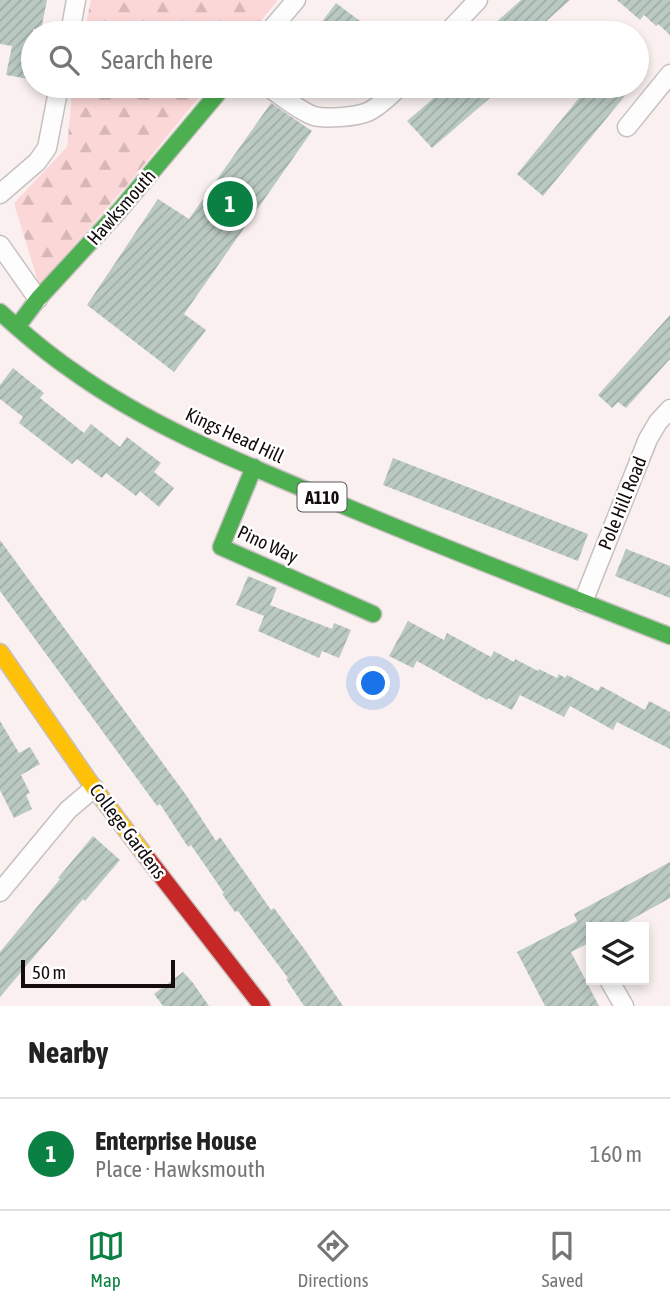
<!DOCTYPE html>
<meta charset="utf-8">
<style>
:root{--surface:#fff;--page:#f2f2f2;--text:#222;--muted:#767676;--line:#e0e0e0;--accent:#0b8043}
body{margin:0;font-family:"Asap Condensed",sans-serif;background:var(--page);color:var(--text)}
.controls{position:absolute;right:21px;bottom:21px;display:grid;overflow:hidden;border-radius:0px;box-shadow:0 4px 10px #0003}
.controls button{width:63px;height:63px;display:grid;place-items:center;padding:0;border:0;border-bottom:2px solid var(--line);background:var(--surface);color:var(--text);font:35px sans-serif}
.scale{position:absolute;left:21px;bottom:18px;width:154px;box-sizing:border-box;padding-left:7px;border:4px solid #140c0d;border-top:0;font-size:19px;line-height:24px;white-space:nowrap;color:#140c0d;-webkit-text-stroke:5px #fff;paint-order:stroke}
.you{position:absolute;left:374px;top:684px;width:24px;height:24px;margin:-18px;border:5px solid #fff;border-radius:50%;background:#1a73e8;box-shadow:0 0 0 10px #1a73e833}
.badge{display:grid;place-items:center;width:46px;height:46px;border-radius:50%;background:var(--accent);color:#fff;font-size:23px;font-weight:700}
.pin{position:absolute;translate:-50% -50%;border:4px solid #fff;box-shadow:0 2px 7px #0006}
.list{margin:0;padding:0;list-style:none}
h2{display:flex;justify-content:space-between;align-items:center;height:91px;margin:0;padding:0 28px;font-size:30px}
h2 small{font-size:23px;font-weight:400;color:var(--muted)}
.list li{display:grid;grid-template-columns:46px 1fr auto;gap:21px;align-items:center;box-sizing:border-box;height:112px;padding:0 28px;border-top:2px solid var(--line)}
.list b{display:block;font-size:26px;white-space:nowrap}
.list p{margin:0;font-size:23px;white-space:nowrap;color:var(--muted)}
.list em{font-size:23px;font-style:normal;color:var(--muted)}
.icon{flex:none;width:38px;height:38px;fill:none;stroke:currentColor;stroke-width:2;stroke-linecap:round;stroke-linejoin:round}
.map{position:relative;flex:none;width:670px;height:1006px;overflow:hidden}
.search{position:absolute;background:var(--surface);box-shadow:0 4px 10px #0003;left:21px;right:21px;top:21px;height:77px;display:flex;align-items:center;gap:18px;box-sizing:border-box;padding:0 24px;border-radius:38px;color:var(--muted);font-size:26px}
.sheet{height:203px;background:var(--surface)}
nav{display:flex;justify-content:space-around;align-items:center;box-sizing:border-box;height:98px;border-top:2px solid var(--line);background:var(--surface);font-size:19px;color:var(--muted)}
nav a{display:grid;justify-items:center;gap:4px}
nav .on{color:var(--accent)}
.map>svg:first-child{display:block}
.forest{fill:url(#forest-firs)}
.building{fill:url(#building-hatch)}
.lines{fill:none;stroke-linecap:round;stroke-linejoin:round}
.street-casing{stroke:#c8c0c0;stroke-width:21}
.fast-casing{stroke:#c8c0c0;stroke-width:19}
.slow-casing{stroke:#c8c0c0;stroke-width:19}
.jam-casing{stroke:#c8c0c0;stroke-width:19}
.street{stroke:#fefdfd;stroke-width:18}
.fast{stroke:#4caf50;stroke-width:16}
.slow{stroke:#ffc107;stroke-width:16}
.jam{stroke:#c62828;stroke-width:16}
.labels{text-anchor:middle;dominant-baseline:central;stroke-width:5;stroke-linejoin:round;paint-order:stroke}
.shield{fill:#fff;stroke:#5a5556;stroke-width:2}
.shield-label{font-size:18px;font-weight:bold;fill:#140c0d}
.street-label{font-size:19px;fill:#140c0d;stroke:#fff}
</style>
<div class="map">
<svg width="670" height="1006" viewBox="0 0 670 1006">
<defs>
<pattern id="forest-firs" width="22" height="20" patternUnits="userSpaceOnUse" patternTransform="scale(1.75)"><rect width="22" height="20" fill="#fcd7d8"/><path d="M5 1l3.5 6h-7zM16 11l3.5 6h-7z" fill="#d7b7b8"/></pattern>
<pattern id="building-hatch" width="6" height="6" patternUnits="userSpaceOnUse" patternTransform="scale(1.75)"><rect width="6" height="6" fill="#bacac2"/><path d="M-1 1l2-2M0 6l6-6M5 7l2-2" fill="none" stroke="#9faca6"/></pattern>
</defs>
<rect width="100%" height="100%" fill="#faf0f0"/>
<path class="forest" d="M 91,0 L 278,0 L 251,33 L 84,33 Z
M 73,86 L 208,86 L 129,183 L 39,285 L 14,203 L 67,147 Z"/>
<path class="building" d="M 0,0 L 47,0 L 41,30 L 33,29 L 33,60 L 29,79 L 6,75 L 12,46 L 0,44 Z
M 521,0 L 570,0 L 533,33 L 484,33 Z
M 617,0 L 670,0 L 670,35 L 658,24 L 656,26 L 644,15 L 640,20 Z
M 336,3 L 364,24 L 357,33 L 336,33 L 321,23 Z
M 448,86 L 504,86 L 432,148 L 407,121 Z
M 589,86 L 633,86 L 543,196 L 517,174 Z
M 271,103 L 312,131 L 184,314 L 206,330 L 174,372 L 87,305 L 158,199 L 189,219 Z
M 670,315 L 670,359 L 626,408 L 618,402 L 612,408 L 598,395 Z
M 13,368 L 44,393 L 40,398 L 84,433 L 91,424 L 120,447 L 127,437 L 161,463 L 154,472 L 174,488 L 159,507 L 140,491 L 136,496 L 106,473 L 102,478 L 77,459 L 72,464 L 19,423 L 23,417 L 0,399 L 0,385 Z
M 393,458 L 588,534 L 578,561 L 383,485 Z
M 0,540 L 186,795 L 216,841 L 220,837 L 271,910 L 274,908 L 305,950 L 343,1006 L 304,1006 L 286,979 L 288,978 L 238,911 L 235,912 L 222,894 L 224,893 L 191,845 L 188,847 L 160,804 L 157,806 L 0,591 Z
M 626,549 L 670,566 L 670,598 L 615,576 Z
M 248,576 L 277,588 L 270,605 L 332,629 L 334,623 L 351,630 L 339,658 L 322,651 L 319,658 L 258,631 L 264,616 L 236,605 Z
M 408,621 L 444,640 L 447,633 L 491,657 L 494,651 L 514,662 L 515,659 L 538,671 L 539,669 L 557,678 L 559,674 L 565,678 L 567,675 L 598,691 L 601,686 L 645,710 L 649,701 L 670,712 L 670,749 L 617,722 L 613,730 L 570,706 L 564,717 L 520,695 L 512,710 L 488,698 L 487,700 L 417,661 L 413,668 L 389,656 Z
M 0,721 L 19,753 L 30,747 L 40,764 L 21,775 L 30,793 L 26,795 L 32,809 L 14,818 L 0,790 Z
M 93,836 L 120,860 L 85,901 L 83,899 L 0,997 L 0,952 L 60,879 L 58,878 Z
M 670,862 L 670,898 L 618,927 L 591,927 L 591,942 L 571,952 L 599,1006 L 545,1006 L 517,952 L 577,921 L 574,914 Z
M 183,972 L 193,983 L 209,1006 L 163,1006 L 154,994 Z"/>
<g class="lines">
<g class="street-casing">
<path id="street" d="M 70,33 L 76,0
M 268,33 L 296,0
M 447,33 L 478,0
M 267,86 C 280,95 299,111 314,116 C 326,119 353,117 365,113 C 375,110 392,94 400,86
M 627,127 L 670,74
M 0,194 L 37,162 L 47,148 L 59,86
M 0,245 L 38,299
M 583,602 L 648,439 L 658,422 L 670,409
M 0,892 L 68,810 L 94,788
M 609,980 L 624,1006"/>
</g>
<g class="fast-casing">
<path id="fast" d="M 0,312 C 22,332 45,352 70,369 C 150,427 244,464 335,502 C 446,549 558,592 670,636
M 17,327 L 38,299 L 119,211 L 224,86
M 254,467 L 221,547 L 373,614"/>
</g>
<g class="slow-casing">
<path id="slow" d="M 0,652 L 94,788 L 148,859"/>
</g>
<g class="jam-casing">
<path id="jam" d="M 148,859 L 262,1006"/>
</g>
<use href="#street" class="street"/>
<use href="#fast" class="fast"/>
<use href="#slow" class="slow"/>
<use href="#jam" class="jam"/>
</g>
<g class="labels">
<rect class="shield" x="297.5" y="482.5" width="49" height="29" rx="5"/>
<g class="shield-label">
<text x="322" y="497">A110</text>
</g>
<g class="street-label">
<text transform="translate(121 207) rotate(-49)">Hawksmouth</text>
<text transform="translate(235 435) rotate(25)">Kings Head Hill</text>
<text transform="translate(622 503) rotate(-68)">Pole Hill Road</text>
<text transform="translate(268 544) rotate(25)">Pino Way</text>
<text transform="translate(128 831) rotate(53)">College Gardens</text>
</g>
</g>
</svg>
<div class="controls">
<button><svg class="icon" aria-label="layers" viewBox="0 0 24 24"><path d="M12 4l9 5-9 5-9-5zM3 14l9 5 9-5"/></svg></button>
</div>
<div class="scale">50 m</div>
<div class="you"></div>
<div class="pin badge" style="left:230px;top:204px">1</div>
<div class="search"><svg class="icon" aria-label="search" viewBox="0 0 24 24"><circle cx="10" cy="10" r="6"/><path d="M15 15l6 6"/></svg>Search here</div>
</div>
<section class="sheet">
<h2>Nearby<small></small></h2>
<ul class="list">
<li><span class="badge">1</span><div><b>Enterprise House</b><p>Place · Hawksmouth</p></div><em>160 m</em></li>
</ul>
</section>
<nav>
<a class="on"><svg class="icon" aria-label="map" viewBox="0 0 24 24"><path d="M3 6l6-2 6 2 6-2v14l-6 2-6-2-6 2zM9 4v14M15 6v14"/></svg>Map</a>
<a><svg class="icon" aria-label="directions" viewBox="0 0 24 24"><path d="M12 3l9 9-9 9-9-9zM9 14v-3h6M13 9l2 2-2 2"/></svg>Directions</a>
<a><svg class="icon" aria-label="saved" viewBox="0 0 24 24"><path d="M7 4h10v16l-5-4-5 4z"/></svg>Saved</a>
</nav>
